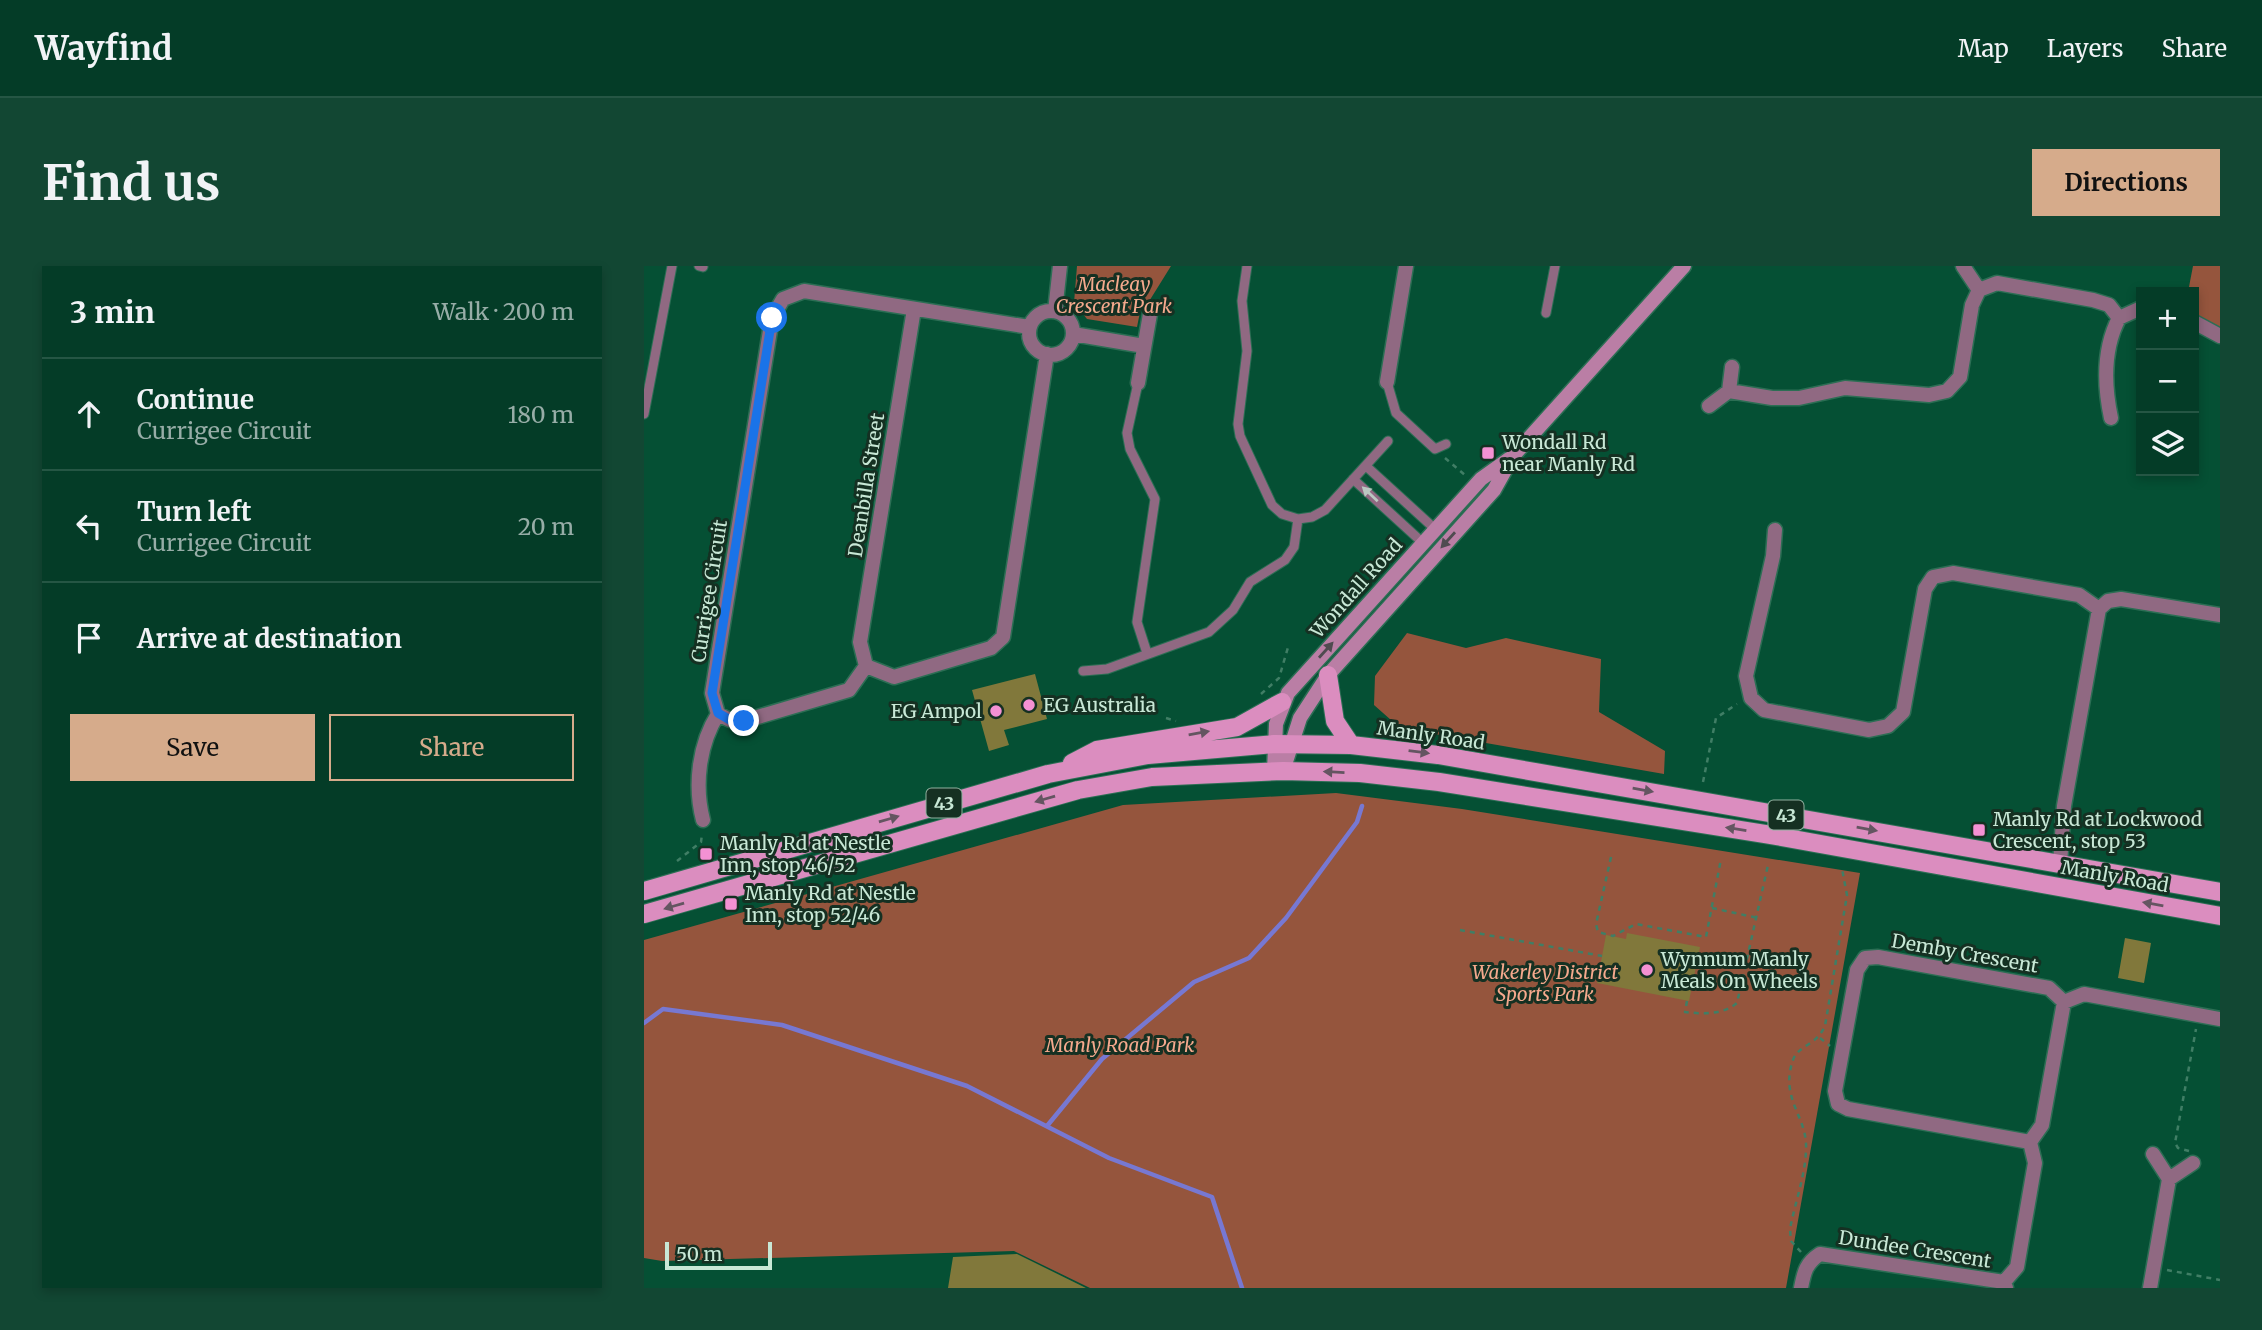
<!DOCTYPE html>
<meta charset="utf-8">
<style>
:root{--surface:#043c27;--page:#124733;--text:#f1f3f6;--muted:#97ada7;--line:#255644;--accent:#d6ab8b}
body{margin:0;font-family:Merriweather,serif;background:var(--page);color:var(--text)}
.controls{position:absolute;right:21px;top:21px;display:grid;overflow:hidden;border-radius:0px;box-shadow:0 4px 10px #0003}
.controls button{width:63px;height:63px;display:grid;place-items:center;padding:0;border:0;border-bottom:2px solid var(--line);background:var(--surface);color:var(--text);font:35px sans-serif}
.scale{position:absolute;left:21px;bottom:18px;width:107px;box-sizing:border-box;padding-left:7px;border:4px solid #c8e8d6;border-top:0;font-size:19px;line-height:24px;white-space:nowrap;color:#c8e8d6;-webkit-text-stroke:5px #153022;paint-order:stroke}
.stop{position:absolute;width:21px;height:21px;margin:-16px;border:5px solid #1a73e8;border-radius:50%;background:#fff}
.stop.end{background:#1a73e8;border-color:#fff;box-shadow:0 2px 7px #0008}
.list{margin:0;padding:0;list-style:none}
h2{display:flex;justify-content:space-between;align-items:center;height:91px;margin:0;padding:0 28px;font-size:30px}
h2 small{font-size:23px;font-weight:400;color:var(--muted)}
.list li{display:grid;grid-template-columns:46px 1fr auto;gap:21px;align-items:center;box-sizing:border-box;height:112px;padding:0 28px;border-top:2px solid var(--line)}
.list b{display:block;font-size:26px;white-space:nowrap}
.list p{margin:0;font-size:23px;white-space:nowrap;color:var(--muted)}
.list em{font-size:23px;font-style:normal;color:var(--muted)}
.actions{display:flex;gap:14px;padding:21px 28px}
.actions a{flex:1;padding:16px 0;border:2px solid var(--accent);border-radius:0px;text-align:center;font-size:24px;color:var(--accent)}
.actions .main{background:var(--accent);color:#111}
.icon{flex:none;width:38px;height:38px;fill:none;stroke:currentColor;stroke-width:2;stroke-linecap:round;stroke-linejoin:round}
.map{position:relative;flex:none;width:1576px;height:1022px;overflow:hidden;border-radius:0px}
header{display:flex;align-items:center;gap:42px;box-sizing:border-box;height:98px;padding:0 35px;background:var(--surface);border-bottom:2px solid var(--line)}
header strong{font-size:33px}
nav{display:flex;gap:38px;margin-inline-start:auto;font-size:24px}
.intro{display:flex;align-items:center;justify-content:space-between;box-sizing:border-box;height:168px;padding:0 42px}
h1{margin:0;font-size:49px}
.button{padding:18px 32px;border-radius:0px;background:var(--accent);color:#111;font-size:24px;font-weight:700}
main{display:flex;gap:42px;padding:0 42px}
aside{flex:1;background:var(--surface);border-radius:0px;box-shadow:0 4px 10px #0003}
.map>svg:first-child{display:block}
.green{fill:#95553d}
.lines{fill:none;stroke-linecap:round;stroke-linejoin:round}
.stream{stroke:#7778d2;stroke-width:4.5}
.building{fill:#81783b}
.lane-casing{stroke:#2c6e54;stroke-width:11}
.street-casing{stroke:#2c6e54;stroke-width:17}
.secondary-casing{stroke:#2c6e54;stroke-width:17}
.primary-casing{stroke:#2c6e54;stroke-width:20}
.path{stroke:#407e65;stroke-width:2.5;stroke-dasharray:5 5;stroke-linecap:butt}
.lane{stroke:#906982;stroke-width:9}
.street{stroke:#906982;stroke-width:14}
.secondary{stroke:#ba7ea5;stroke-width:14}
.primary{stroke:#db8dbf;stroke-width:18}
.oneway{fill:#bac8c1}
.oneway2{fill:#4f4b50}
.oneway3{fill:#645561}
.route{stroke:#1a73e8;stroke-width:9}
.poi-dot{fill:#f491d3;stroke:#153022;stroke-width:2.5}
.labels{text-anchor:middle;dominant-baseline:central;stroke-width:6;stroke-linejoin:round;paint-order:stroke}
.shield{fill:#153022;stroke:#92b1a0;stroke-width:2}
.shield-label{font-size:18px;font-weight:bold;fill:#c8e8d6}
.park-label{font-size:19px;font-style:italic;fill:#f5a98d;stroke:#153022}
.poi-label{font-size:19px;fill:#c8e8d6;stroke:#153022;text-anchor:start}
.street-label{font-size:19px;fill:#c8e8d6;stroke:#153022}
</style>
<header>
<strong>Wayfind</strong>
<nav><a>Map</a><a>Layers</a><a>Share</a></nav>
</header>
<div class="intro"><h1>Find us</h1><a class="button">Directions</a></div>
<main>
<aside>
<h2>3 min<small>Walk · 200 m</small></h2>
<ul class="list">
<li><svg class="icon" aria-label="ahead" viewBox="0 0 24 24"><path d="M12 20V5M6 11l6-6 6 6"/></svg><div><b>Continue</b><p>Currigee Circuit</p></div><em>180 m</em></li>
<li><svg class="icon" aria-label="left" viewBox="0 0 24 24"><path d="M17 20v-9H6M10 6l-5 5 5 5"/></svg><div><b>Turn left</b><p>Currigee Circuit</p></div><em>20 m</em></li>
<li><svg class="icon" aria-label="arrive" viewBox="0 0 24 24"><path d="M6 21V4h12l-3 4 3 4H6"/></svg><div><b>Arrive at destination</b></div></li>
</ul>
<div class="actions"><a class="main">Save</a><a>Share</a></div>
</aside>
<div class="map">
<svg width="1576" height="1022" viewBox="0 0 1576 1022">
<rect width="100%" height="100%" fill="#055034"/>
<path class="green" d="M 433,0 L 527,0 L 504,37 L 498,36 L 493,61 L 443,53 L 430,37 Z
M 1549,0 L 1576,0 L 1576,61 L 1550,48 L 1550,26 L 1544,26 Z
M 763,367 L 822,382 L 862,372 L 957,393 L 955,446 L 1021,485 L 1020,508 L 756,462 L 730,439 L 731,410 Z
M 692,527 L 818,543 L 1216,607 L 1142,1022 L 446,1022 L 370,985 L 18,995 L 0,992 L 0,674 L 479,539 Z"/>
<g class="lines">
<path class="stream" d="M 0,757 L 19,743 L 138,759 L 323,820 L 465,892 L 568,931 L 598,1022
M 403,860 L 458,793 L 550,716 L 605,692 L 642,652 L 713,556 L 718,540"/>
</g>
<path class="building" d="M 391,408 L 403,453 L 360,464 L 365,479 L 345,485 L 328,424 Z
M 983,667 L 1056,681 L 1045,735 L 953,717 L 962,669 L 982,673 Z
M 1481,672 L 1507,677 L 1500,717 L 1474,712 Z
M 373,988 L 442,1022 L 304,1022 L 309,991 Z"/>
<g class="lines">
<g class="lane-casing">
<path id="lane" d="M 55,0 L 59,1
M 603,0 L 598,35 L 603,85 L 594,158 L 596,170 L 628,239 L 638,248 L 654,253 L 668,251 L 681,244 L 744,175
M 902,47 L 911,0
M 743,116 L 752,147 L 791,183 L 802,178
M 494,117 L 483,167 L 486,183 L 511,233 L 493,356 L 503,387
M 0,148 L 28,0
M 722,200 L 791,263
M 709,213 L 779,277
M 439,405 L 463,403 L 565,366 L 589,344 L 606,316 L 641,294 L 650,281 L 654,253"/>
</g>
<g class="street-casing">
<path id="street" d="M 1319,0 L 1335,24
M 411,45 L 416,0
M385 67a22 22 0 1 1 44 0a22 22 0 1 1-44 0Z
M 1550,56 L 1576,70
M 385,61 L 160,25 L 139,33 L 128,52 L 68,427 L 74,448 L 86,454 L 100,455 L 205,424 L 222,400 L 250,411 L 347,382 L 359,371 L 403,88
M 429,68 L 500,80
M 743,116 L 762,0
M 494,117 L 506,48
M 1085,125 L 1088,101
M 1065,140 L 1085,125 L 1128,132 L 1155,132 L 1201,122 L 1285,129 L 1303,125 L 1316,111 L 1328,39 L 1335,24 L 1353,17 L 1449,34 L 1465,39 L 1475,52 L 1497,42
M 1467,152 C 1460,119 1459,83 1475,52
M 1131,264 L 1129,290 L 1102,410 L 1107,432 L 1120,444 L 1225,464 L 1244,460 L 1259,446 L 1281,323 L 1289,311 L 1309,307 L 1435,329 L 1455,343
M 222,400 L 216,376 L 270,43
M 59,554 C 50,519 55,478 74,448
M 1416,598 L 1420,540 L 1455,343 L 1464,335 L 1477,333 L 1576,349
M 1386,876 L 1204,843 L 1194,838 L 1191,825 L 1213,704 L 1221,692 L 1234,691 L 1405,722 L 1420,736
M 1509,888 L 1525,913 L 1549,897
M 1157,1022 C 1160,1006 1162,997 1176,988 L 1360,1016
M 1362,1022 L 1360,1016 L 1373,1001 L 1391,897 L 1386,876 L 1398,859 L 1420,736 L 1440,728 L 1576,753
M 1506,1022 L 1525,913"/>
</g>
<g class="secondary-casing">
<path id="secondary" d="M 630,505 L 632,458 L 644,427 L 837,213 L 865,193
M 639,505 L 656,452 L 684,409 L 850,224 L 869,190 L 1040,0"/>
</g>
<g class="primary-casing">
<path id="primary" d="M 684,409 L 691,455 L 707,479
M 428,497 L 453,484 L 593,461 L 638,436
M 0,625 L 404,508 L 504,489 L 630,478 L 707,479 L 794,489 L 1576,626
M 0,648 L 434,524 L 508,511 L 639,505 L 716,507 L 795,516 L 1121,568 L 1576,650"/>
</g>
<path class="path" d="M 801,192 L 821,209
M 617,428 L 635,412 L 645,378
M 522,452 L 532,455
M 1059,516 L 1072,452 L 1093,438
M 967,591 L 952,658 L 954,666 L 969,670 L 992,658 L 1062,671 L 1077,593
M 33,595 L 57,576 L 58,568
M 1068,642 L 1114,652
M 816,664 L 958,690
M 1043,735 L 1041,746 C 1058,748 1079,749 1093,737 L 1124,599
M 1176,772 L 1186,780
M 1545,885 L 1534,882 L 1531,877 L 1552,763
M 1157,986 L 1147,975 L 1146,963 C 1151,936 1163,905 1162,878 C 1161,849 1136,831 1149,794 C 1154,779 1172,780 1181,760 L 1203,629 L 1198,603
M 1523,1004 L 1576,1014"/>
<use href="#lane" class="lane"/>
<use href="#street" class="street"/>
<use href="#secondary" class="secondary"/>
<use href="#primary" class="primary"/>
</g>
<defs><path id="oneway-solid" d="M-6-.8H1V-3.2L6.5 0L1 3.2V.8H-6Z" transform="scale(1.75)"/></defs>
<use class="oneway" href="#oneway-solid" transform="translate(726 228) rotate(-137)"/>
<g class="oneway2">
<use href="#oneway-solid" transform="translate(804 274) rotate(132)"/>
<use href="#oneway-solid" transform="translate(682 384) rotate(-48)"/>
</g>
<g class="oneway3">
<use href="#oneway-solid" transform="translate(555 467) rotate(-10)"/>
<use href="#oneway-solid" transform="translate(775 486) rotate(7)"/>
<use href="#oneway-solid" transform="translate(690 506) rotate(-177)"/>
<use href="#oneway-solid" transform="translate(999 524) rotate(10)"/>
<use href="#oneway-solid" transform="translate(401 533) rotate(164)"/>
<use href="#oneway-solid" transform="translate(245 553) rotate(-16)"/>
<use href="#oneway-solid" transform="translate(1092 563) rotate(-171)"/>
<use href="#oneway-solid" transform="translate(1223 563) rotate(10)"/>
<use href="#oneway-solid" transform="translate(1509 638) rotate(-170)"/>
<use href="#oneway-solid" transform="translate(30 640) rotate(164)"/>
</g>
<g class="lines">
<path class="route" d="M 100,455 L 86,454 L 74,447 L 68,427 L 128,52"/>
</g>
<g class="poi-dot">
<rect x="837" y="180" width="14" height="14" rx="3.5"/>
<circle cx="385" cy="439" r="7"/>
<circle cx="352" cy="445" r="7"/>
<rect x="1328" y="557" width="14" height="14" rx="3.5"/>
<rect x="55" y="581" width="14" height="14" rx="3.5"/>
<rect x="80" y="631" width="14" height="14" rx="3.5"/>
<circle cx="1003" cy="704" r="7"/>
</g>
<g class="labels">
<g class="shield">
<rect x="282.5" y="522.5" width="35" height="29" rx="5"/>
<rect x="1124.5" y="534.5" width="35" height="29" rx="5"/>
</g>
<g class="shield-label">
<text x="300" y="537">43</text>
<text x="1142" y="549">43</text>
</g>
<g class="park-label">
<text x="470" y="18">Macleay<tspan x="470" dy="22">Crescent Park</tspan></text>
<text x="901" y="706">Wakerley District<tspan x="901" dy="22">Sports Park</tspan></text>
<text x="476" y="779">Manly Road Park</text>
</g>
<g class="poi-label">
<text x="858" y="176">Wondall Rd<tspan x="858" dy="22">near Manly Rd</tspan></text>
<text x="399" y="439">EG Australia</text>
<text x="338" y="445" text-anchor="end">EG Ampol</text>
<text x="1349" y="553">Manly Rd at Lockwood<tspan x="1349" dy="22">Crescent, stop 53</tspan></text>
<text x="76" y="577">Manly Rd at Nestle<tspan x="76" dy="22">Inn, stop 46/52</tspan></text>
<text x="101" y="627">Manly Rd at Nestle<tspan x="101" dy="22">Inn, stop 52/46</tspan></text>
<text x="1017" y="693">Wynnum Manly<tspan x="1017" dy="22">Meals On Wheels</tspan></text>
</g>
<g class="street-label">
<text transform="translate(222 219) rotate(-81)">Deanbilla Street</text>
<text transform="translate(712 322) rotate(-48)">Wondall Road</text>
<text transform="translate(65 325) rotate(-81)">Currigee Circuit</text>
<text transform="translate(787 469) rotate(8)">Manly Road</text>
<text transform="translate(1471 610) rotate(10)">Manly Road</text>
<text transform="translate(1321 687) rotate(10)">Demby Crescent</text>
<text transform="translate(1271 983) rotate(9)">Dundee Crescent</text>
</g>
</g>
</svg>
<div class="controls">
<button>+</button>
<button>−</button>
<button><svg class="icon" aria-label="layers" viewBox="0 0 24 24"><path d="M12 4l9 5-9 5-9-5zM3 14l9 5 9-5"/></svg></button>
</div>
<div class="scale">50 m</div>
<div class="stop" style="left:128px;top:52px"></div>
<div class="stop end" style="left:100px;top:455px"></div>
</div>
</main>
